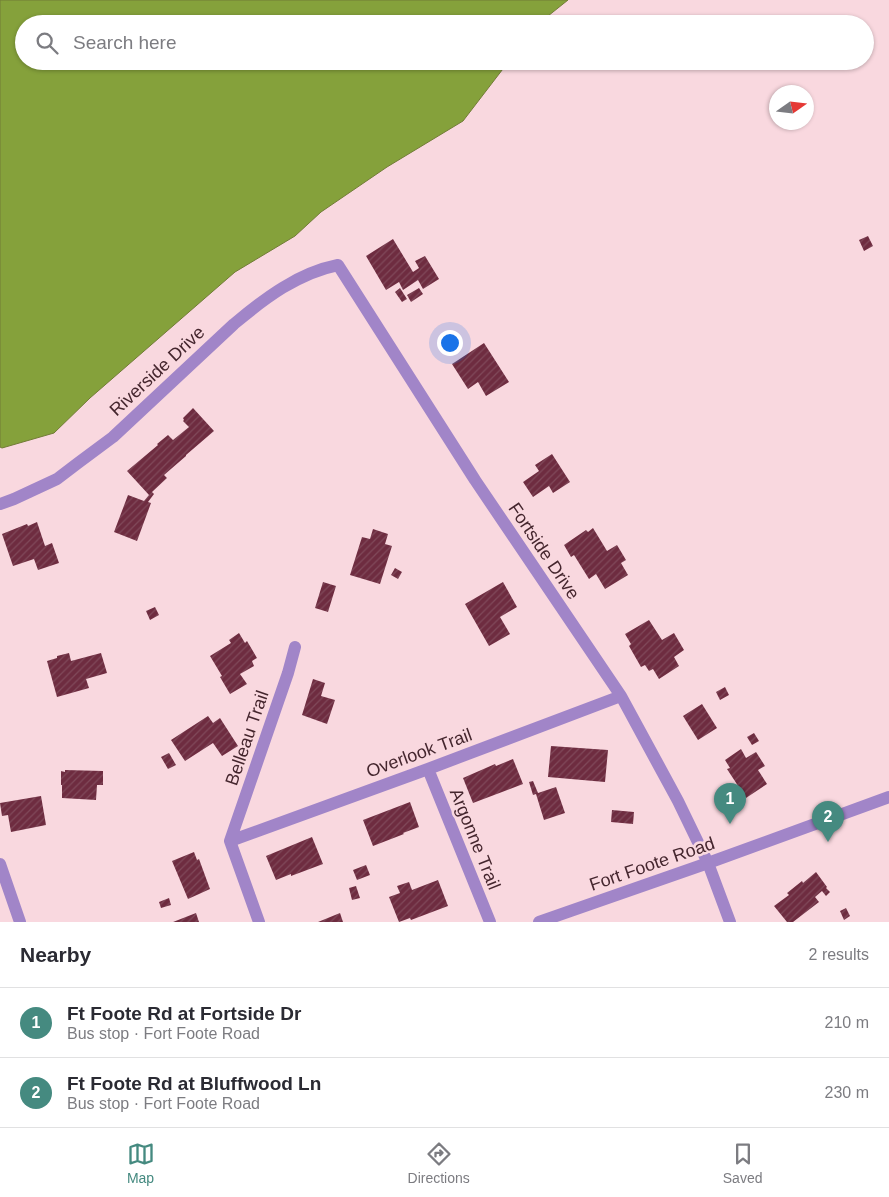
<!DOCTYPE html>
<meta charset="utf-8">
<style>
:root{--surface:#fff;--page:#f2f2f3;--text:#2b2b33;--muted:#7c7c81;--line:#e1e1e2;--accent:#458a80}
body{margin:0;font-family:Arial,sans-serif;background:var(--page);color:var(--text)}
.compass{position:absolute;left:769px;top:85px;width:45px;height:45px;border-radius:50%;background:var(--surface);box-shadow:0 1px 4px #0004;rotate:76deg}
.you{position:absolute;left:449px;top:342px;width:18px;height:18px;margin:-12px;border:4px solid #fff;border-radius:50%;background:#1a73e8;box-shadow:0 0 0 8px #1a73e833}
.badge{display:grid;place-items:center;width:32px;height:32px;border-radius:50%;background:var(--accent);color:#fff;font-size:16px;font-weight:700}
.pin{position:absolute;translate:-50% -41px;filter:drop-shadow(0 1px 2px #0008)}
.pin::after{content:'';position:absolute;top:26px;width:18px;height:15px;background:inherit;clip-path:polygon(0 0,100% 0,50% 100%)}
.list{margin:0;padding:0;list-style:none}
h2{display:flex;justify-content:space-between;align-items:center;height:65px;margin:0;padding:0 20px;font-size:21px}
h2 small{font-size:16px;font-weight:400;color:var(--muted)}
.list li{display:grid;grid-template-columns:32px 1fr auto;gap:15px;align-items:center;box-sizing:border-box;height:70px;padding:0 20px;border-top:1px solid var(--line)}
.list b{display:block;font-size:19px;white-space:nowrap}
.list p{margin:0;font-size:16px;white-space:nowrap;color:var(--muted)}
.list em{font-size:16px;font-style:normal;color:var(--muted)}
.icon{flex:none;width:28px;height:28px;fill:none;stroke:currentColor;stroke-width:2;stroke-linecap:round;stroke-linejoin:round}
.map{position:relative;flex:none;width:889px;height:922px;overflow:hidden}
.search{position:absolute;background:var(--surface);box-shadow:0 1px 4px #0004;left:15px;right:15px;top:15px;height:55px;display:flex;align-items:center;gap:12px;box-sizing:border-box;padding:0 18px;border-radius:28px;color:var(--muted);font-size:19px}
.sheet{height:205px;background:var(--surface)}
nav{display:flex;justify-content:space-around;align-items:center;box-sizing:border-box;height:70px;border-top:1px solid var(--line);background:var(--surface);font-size:14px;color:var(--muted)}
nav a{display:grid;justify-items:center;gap:2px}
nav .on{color:var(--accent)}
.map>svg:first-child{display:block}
.water{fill:#85a13b;stroke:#727c37}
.building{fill:url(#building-hatch)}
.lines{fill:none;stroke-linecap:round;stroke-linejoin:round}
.minor{stroke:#a185c8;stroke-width:12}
.labels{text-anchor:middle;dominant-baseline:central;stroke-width:5;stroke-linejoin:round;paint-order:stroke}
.street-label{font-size:18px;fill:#45262e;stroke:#f9d8df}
</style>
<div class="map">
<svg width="889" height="922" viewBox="0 0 889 922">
<defs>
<pattern id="building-hatch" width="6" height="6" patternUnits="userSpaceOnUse" patternTransform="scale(1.25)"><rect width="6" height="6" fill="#6e2c40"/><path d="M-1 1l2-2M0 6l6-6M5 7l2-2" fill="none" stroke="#80495a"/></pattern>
</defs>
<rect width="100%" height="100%" fill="#f9d8df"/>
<path class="water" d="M 0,0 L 568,0 L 538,24 L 24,24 L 24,61 L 509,61 L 463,121 L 387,167 L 321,212 L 295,236 L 235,272 L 90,398 L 54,433 L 2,448 L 0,447 Z"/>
<path class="building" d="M 868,236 L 873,246 L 864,251 L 859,240 Z
M 393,239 L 413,272 L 419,268 L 415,261 L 425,256 L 439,279 L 423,289 L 418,280 L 403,290 L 399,282 L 386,290 L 366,256 Z
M 400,288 L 407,299 L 402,302 L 395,292 Z
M 419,288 L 423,294 L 411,302 L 407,295 Z
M 484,343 L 509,382 L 486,396 L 478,382 L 468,389 L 452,364 Z
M 193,408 L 214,431 L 186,455 L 186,456 L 164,475 L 167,478 L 152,492 L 154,494 L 148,502 L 151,503 L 137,541 L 114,532 L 128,495 L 144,501 L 149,495 L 127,471 L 158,445 L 157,444 L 168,435 L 173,440 L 189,427 L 183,421 L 184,420 L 183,418 Z
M 552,454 L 570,482 L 553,493 L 549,486 L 533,497 L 523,482 L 539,471 L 535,465 Z
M 37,522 L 45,546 L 52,543 L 59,563 L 38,570 L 34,559 L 13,566 L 2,534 L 27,524 L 28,526 Z
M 593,528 L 607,551 L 617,545 L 626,560 L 621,563 L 628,575 L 605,589 L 596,574 L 589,579 L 574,555 L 571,557 L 564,545 L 586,530 L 588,532 Z
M 373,529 L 388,534 L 385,544 L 392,546 L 380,584 L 350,575 L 362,537 L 370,539 Z
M 395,568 L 402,572 L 398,579 L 391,575 Z
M 323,582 L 336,586 L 328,612 L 315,608 Z
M 503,582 L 517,607 L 500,617 L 510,634 L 489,646 L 465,604 Z
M 155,607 L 159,615 L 150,620 L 146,611 Z
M 649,620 L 662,640 L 674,633 L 684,650 L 674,657 L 679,666 L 659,679 L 653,669 L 649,671 L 645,665 L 641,667 L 629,646 L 631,644 L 625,634 Z
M 239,633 L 245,643 L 247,641 L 257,658 L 252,661 L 254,666 L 240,674 L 247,684 L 230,694 L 220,677 L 222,676 L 210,656 L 231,643 L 229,640 Z
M 69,653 L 71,661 L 101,653 L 107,673 L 86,679 L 89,688 L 57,697 L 47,661 L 57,658 L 57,656 Z
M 313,679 L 325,683 L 321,696 L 335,700 L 327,724 L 302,715 Z
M 725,687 L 729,695 L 720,700 L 716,692 Z
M 702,704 L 717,728 L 698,740 L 683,716 Z
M 208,716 L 213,723 L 220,718 L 238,746 L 222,756 L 213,743 L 185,761 L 171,740 Z
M 754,733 L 759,741 L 752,745 L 747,737 Z
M 551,746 L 608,750 L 605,782 L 548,777 Z
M 741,749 L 746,758 L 756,752 L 765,766 L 758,770 L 767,784 L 746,798 L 727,769 L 730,768 L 725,760 Z
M 169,753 L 176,765 L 168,769 L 161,757 Z
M 513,759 L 523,784 L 473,803 L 463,778 L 495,764 L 496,766 Z
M 65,770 L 103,771 L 103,785 L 97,785 L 96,800 L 62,798 L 62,785 L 61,785 L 61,771 L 65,772 Z
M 533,781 L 538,793 L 556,787 L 565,813 L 544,820 L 536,794 L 533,795 L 529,782 Z
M 41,796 L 46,825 L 11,832 L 8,815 L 2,816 L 0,803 Z
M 410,802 L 419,827 L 403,833 L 404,834 L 373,846 L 363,820 Z
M 612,810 L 634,812 L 633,824 L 611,822 Z
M 312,837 L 323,864 L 291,876 L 291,874 L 276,880 L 266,856 Z
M 194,852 L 197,860 L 199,859 L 210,889 L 188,899 L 172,861 Z
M 366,865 L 370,875 L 357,880 L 353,870 Z
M 816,872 L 827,887 L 826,888 L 830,892 L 826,896 L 822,891 L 815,897 L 819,902 L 793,922 L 787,922 L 774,906 L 789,895 L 787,893 L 802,881 L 803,883 Z
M 438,880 L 448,906 L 411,920 L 410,918 L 399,922 L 389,897 L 400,893 L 397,886 L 409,882 L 412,890 Z
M 356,886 L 360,898 L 352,900 L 349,888 Z
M 169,898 L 171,905 L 161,908 L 159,902 Z
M 846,908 L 850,916 L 844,920 L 840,911 Z
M 196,913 L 199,922 L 173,922 Z
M 340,913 L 343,922 L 318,922 Z"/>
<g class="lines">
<path class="minor" d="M 0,504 L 14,499 L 57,479 L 78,463 L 113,437 L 234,324 C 265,298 298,273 338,265 L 475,480 L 621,696 L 678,801 L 708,863 L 730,922
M 428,769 L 490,922
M 230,841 L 428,769 L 621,696
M 230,841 L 288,673 L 295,647
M 230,841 L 259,922
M 0,864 L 20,922
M 539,922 L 708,863 L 889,797"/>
</g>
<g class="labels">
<g class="street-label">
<text transform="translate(157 371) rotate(-43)">Riverside Drive</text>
<text transform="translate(544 551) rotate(56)">Fortside Drive</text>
<text transform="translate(247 738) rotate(-71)">Belleau Trail</text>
<text transform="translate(419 753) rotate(-20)">Overlook Trail</text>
<text transform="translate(475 839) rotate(68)">Argonne Trail</text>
<text transform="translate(652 864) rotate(-19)">Fort Foote Road</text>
</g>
</g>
</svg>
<svg class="compass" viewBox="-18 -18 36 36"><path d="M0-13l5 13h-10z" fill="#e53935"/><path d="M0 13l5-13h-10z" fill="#7c7c81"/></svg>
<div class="you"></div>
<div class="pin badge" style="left:730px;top:824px">1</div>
<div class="pin badge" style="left:828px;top:842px">2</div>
<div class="search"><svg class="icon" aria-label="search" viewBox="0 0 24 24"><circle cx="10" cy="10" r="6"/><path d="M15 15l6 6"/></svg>Search here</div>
</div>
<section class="sheet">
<h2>Nearby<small>2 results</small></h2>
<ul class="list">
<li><span class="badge">1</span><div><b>Ft Foote Rd at Fortside Dr</b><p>Bus stop · Fort Foote Road</p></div><em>210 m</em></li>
<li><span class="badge">2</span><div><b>Ft Foote Rd at Bluffwood Ln</b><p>Bus stop · Fort Foote Road</p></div><em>230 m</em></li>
</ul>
</section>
<nav>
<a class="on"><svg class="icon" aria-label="map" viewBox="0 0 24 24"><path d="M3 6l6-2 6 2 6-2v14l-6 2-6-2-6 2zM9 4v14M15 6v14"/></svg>Map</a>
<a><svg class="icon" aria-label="directions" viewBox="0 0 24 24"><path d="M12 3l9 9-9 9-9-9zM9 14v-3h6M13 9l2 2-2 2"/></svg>Directions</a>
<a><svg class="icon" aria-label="saved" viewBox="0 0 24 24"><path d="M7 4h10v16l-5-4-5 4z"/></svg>Saved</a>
</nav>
